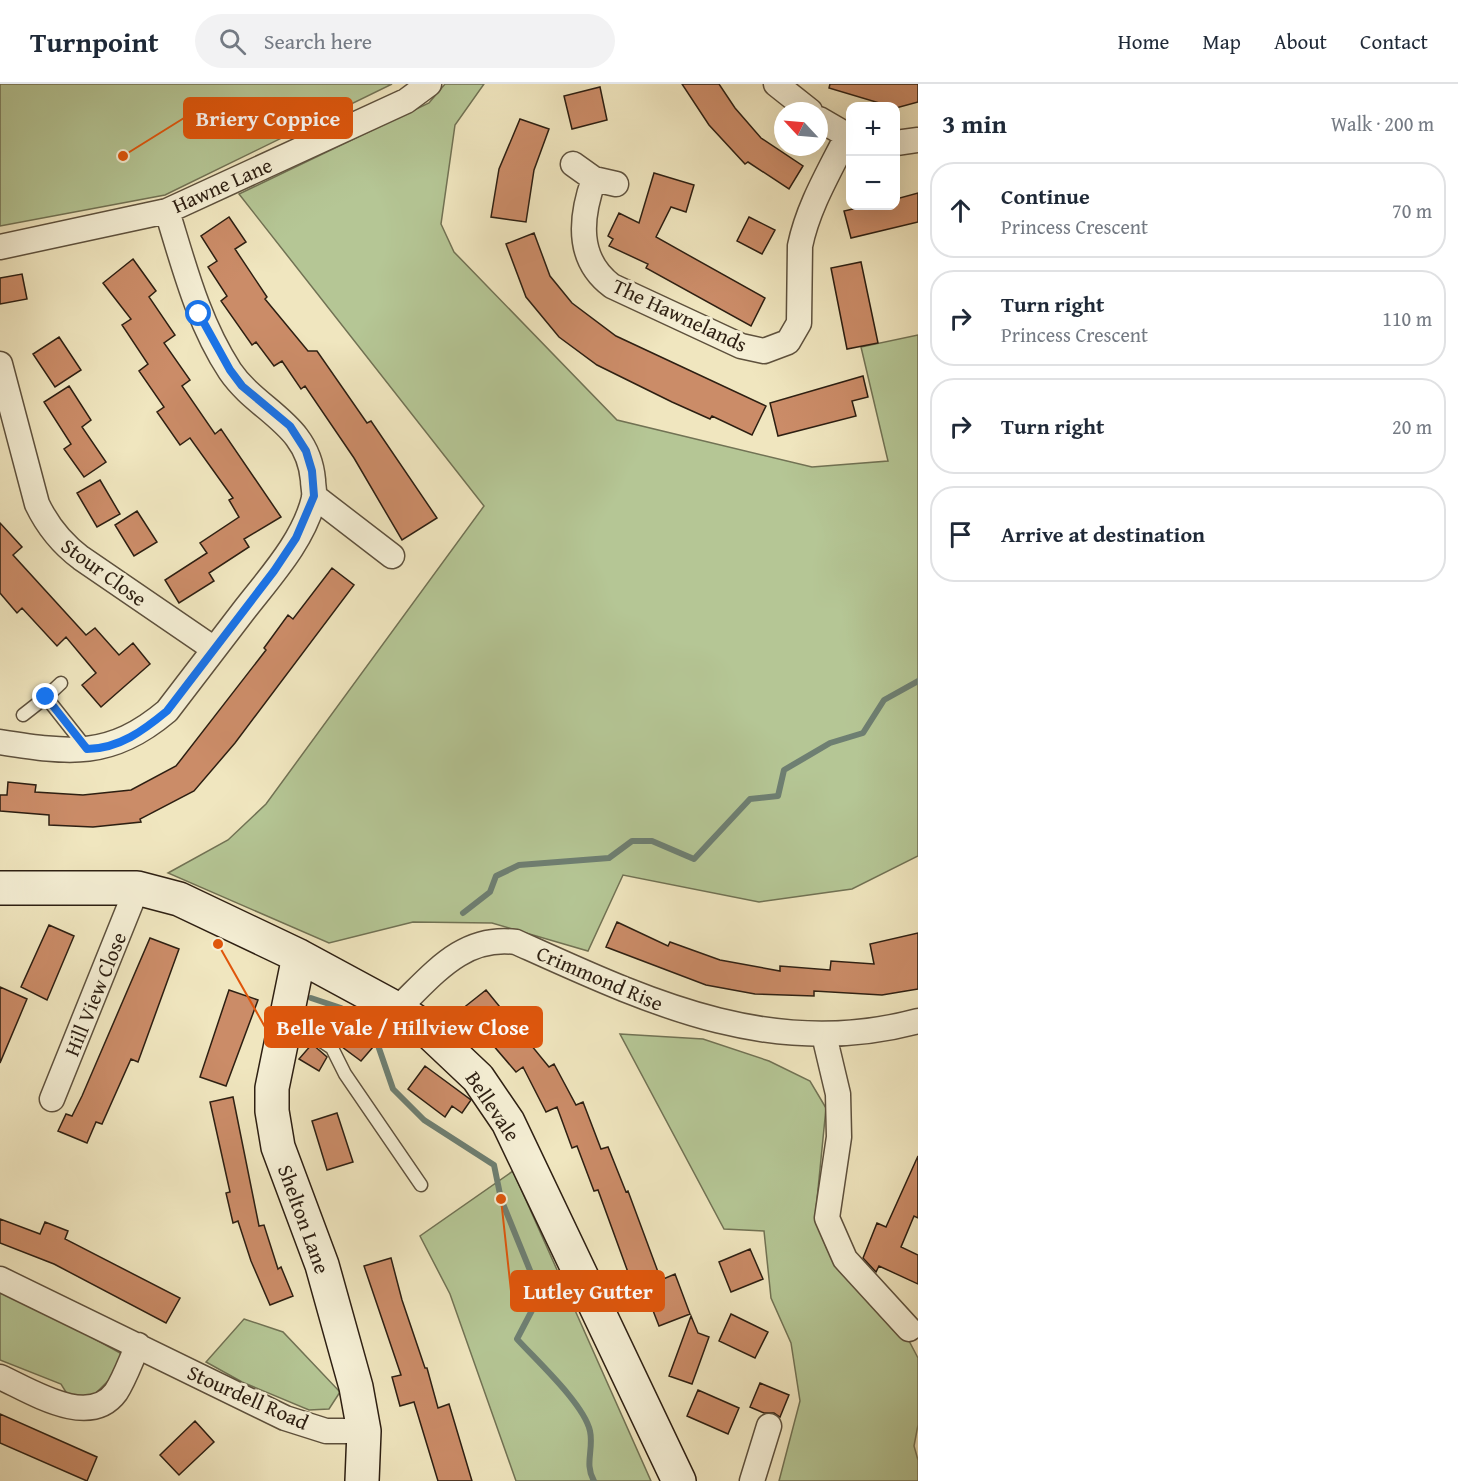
<!DOCTYPE html>
<meta charset="utf-8">
<style>
:root{--surface:#fff;--page:#f2f2f3;--text:#1f2937;--muted:#747a83;--line:#e0e1e3}
body{margin:0;font-family:"Gentium Book Plus",serif;background:var(--page);color:var(--text)}
.controls{position:absolute;right:18px;top:18px;display:grid;overflow:hidden;border-radius:12px;box-shadow:0 6px 24px #0002}
.controls button{width:54px;height:54px;display:grid;place-items:center;padding:0;border:0;border-bottom:2px solid var(--line);background:var(--surface);color:var(--text);font:30px sans-serif}
.compass{position:absolute;left:774px;top:18px;width:54px;height:54px;border-radius:50%;background:var(--surface);box-shadow:0 6px 24px #0002;rotate:296deg}
.stop{position:absolute;width:18px;height:18px;margin:-14px;border:4px solid #1a73e8;border-radius:50%;background:#fff}
.stop.end{background:#1a73e8;border-color:#fff;box-shadow:0 2px 6px #0008}
.list{margin:0;padding:0;list-style:none}
h2{display:flex;justify-content:space-between;align-items:center;height:78px;margin:0;padding:0 24px;font-size:26px}
h2 small{font-size:20px;font-weight:400;color:var(--muted)}
.list li{display:grid;grid-template-columns:39px 1fr auto;gap:18px;align-items:center;box-sizing:border-box;height:96px;margin:0 12px 12px;padding:0 12px;border:2px solid var(--line);border-radius:24px}
.list b{display:block;font-size:22px;white-space:nowrap}
.list p{margin:0;font-size:20px;white-space:nowrap;color:var(--muted)}
.list em{font-size:20px;font-style:normal;color:var(--muted)}
.icon{flex:none;width:33px;height:33px;fill:none;stroke:currentColor;stroke-width:2;stroke-linecap:round;stroke-linejoin:round}
.map{position:relative;flex:none;width:918px;height:1397px;overflow:hidden}
header{display:flex;align-items:center;gap:36px;box-sizing:border-box;height:84px;padding:0 30px;background:var(--surface);border-bottom:2px solid var(--line)}
header strong{font-size:28px}
nav{display:flex;gap:33px;margin-inline-start:auto;font-size:21px}
.search{width:420px;height:54px;background:var(--page);display:flex;align-items:center;gap:15px;box-sizing:border-box;padding:0 21px;border-radius:33px;color:var(--muted);font-size:22px}
main{display:flex}
aside{flex:1;background:var(--surface)}
.map>svg:first-child{display:block}
.green{fill:#b5c695;stroke:#717254;stroke-width:1.5}
.lines{fill:none;stroke-linecap:round;stroke-linejoin:round}
.stream{stroke:#6e7f72;stroke-width:6}
.building{fill:#cb8c68;stroke:#2d1f12;stroke-width:1.5}
.lane-casing{stroke:#5e513d;stroke-width:15}
.street-casing{stroke:#5e513d;stroke-width:27}
.secondary-casing{stroke:#2d1f12;stroke-width:36}
.lane{stroke:#f5efd5;stroke-width:12}
.street{stroke:#f5efd5;stroke-width:24}
.secondary{stroke:#f5efd5;stroke-width:33}
.route{stroke:#1a73e8;stroke-width:8}
.labels{text-anchor:middle;dominant-baseline:central;stroke-width:6;stroke-linejoin:round;paint-order:stroke}
.street-label{font-size:21px;fill:#2d1f12;stroke:#f5efd5}
.leader{fill:none;stroke:#df560c;stroke-width:2}
.callout-dot{fill:#df560c;stroke:#f5efd5;stroke-width:2}
.callout{fill:#df560c;stroke:#df560c;stroke-width:2}
.callout-label{font-size:22px;text-anchor:middle;font-weight:bold;fill:#fff}
</style>
<header>
<strong>Turnpoint</strong>
<div class="search"><svg class="icon" aria-label="search" viewBox="0 0 24 24"><circle cx="10" cy="10" r="6"/><path d="M15 15l6 6"/></svg>Search here</div>
<nav><a>Home</a><a>Map</a><a>About</a><a>Contact</a></nav>
</header>
<main>
<div class="map">
<svg width="918" height="1397" viewBox="0 0 918 1397">
<rect width="100%" height="100%" fill="#f0e6bf"/>
<filter id="stains"><feTurbulence type="fractalNoise" baseFrequency=".00333" numOctaves="4"/><feColorMatrix values="0 0 0 0 .2 0 0 0 0 .09 0 0 0 0 .02 0 0 0 .5 -.17"/></filter>
<radialGradient id="worn" r=".72"><stop offset=".6" stop-color="#630" stop-opacity="0"/><stop offset="1" stop-color="#630" stop-opacity=".3"/></radialGradient>
<path class="green" d="M 0,0 L 392,0 L 165,111 L 0,142 Z
M 445,0 L 484,0 L 455,41 L 441,140 L 454,168 L 617,336 L 812,383 L 888,377 L 861,263 L 918,251 L 918,772 L 852,805 L 759,818 L 623,791 L 588,867 L 492,839 L 413,838 L 329,859 L 168,789 L 228,756 L 266,720 L 484,422 L 239,110 L 429,19 Z
M 620,950 L 703,955 L 769,977 L 810,997 L 826,1024 L 815,1136 L 827,1165 L 908,1255 L 918,1274 L 918,1341 L 914,1362 L 918,1376 L 918,1397 L 779,1397 L 800,1317 L 791,1259 L 771,1214 L 764,1147 L 724,1145 Z
M 513,1087 L 651,1397 L 516,1397 L 450,1210 L 420,1152 Z
M 0,1209 L 28,1218 L 122,1270 L 115,1290 L 91,1314 L 69,1313 L 61,1300 L 0,1276 Z
M 244,1235 L 283,1248 L 340,1308 L 329,1325 L 309,1326 L 242,1298 L 206,1278 Z"/>
<g class="lines">
<path class="stream" d="M 463,829 L 490,808 L 496,792 L 519,781 L 609,774 L 632,757 L 652,757 L 694,775 L 750,715 L 778,712 L 784,686 L 830,659 L 863,649 L 884,616 L 918,597
M 311,914 L 341,924 L 372,944 L 393,1005 L 424,1036 L 494,1081 L 501,1115 L 540,1211 L 517,1255 C 536,1276 584,1320 590,1347 C 594,1365 584,1380 594,1397"/>
</g>
<path class="building" d="M 682,0 L 719,0 L 735,24 L 761,54 L 803,82 L 789,105 L 748,78 L 745,80 L 709,41 Z
M 830,0 L 918,0 L 918,18 L 896,24 L 829,4 Z
M 600,3 L 607,36 L 572,45 L 564,12 Z
M 520,35 L 549,45 L 534,86 L 526,138 L 491,133 L 499,85 Z
M 654,89 L 694,101 L 686,128 L 671,123 L 656,153 L 765,214 L 751,242 L 646,184 L 648,180 L 609,162 L 613,155 L 608,152 L 619,129 L 639,139 Z
M 918,109 L 918,138 L 851,154 L 844,127 L 866,122 L 896,122 L 896,115 Z
M 229,133 L 246,158 L 235,165 L 267,213 L 265,215 L 308,267 L 317,267 L 367,339 L 371,337 L 437,434 L 402,456 L 354,374 L 305,302 L 301,305 L 282,277 L 274,282 L 256,258 L 252,261 L 221,217 L 227,212 L 208,183 L 217,177 L 201,152 Z
M 749,133 L 775,146 L 762,170 L 737,157 Z
M 534,149 L 550,192 L 572,219 L 616,252 L 766,322 L 752,351 L 712,332 L 710,335 L 672,318 L 597,281 L 559,253 L 526,213 L 506,160 Z
M 133,175 L 156,207 L 149,213 L 175,251 L 164,259 L 190,296 L 182,302 L 215,350 L 221,345 L 281,433 L 244,455 L 249,463 L 209,489 L 214,497 L 179,519 L 165,496 L 207,469 L 200,459 L 239,433 L 229,416 L 233,414 L 190,354 L 180,361 L 157,328 L 164,323 L 139,287 L 148,280 L 122,241 L 131,235 L 103,199 Z
M 861,178 L 878,259 L 847,265 L 831,184 Z
M 22,190 L 27,215 L 0,220 L 0,194 Z
M 59,253 L 81,286 L 55,303 L 33,270 Z
M 863,292 L 868,313 L 852,317 L 856,332 L 778,352 L 770,319 Z
M 69,302 L 91,336 L 82,343 L 106,378 L 84,393 L 64,365 L 71,360 L 44,318 Z
M 100,396 L 120,430 L 97,443 L 77,409 Z
M 137,427 L 157,458 L 134,472 L 115,441 Z
M 0,439 L 22,463 L 13,471 L 86,551 L 95,544 L 119,571 L 133,559 L 150,580 L 101,623 L 82,601 L 96,589 L 66,553 L 57,562 L 22,524 L 17,529 L 0,509 Z
M 332,484 L 354,501 L 235,659 L 194,707 L 140,735 L 141,738 L 93,743 L 49,741 L 49,731 L 0,727 L 0,711 L 7,711 L 8,698 L 36,701 L 35,708 L 83,711 L 131,706 L 176,682 L 266,566 L 264,564 L 288,531 L 293,535 Z
M 617,838 L 668,862 L 670,858 L 720,876 L 780,887 L 780,882 L 830,886 L 831,877 L 874,880 L 870,860 L 918,849 L 918,905 L 882,911 L 814,907 L 814,912 L 755,910 L 706,901 L 606,863 Z
M 49,841 L 74,852 L 47,916 L 21,903 Z
M 150,854 L 179,865 L 138,978 L 131,975 L 102,1040 L 96,1038 L 87,1059 L 58,1047 L 66,1030 L 72,1032 L 82,1012 Z
M 0,903 L 27,915 L 0,979 Z
M 229,906 L 258,916 L 226,1002 L 200,993 Z
M 486,906 L 549,983 L 554,980 L 576,1021 L 583,1018 L 601,1065 L 608,1063 L 626,1108 L 628,1107 L 661,1196 L 675,1190 L 690,1230 L 659,1242 L 638,1188 L 629,1191 L 598,1106 L 594,1107 L 577,1062 L 572,1064 L 557,1023 L 546,1028 L 523,983 L 516,988 L 462,925 Z
M 335,932 L 373,963 L 361,977 L 322,948 Z
M 312,960 L 327,973 L 319,987 L 299,975 Z
M 425,982 L 471,1016 L 462,1029 L 452,1022 L 445,1033 L 408,1005 Z
M 233,1013 L 259,1142 L 264,1141 L 278,1185 L 281,1183 L 293,1212 L 270,1221 L 251,1177 L 238,1137 L 233,1139 L 226,1109 L 230,1108 L 210,1018 Z
M 337,1029 L 353,1078 L 327,1086 L 312,1037 Z
M 918,1072 L 918,1134 L 914,1132 L 901,1163 L 918,1171 L 918,1200 L 879,1182 L 876,1188 L 863,1174 L 877,1139 L 886,1143 Z
M 0,1135 L 40,1150 L 45,1138 L 68,1147 L 65,1155 L 180,1214 L 166,1239 L 54,1180 L 0,1159 Z
M 750,1165 L 763,1195 L 731,1208 L 719,1178 Z
M 391,1174 L 402,1216 L 425,1284 L 427,1284 L 438,1324 L 449,1320 L 472,1397 L 438,1397 L 414,1318 L 400,1322 L 392,1293 L 401,1291 L 364,1182 Z
M 731,1230 L 768,1248 L 755,1274 L 719,1257 Z
M 691,1232 L 698,1249 L 709,1253 L 692,1300 L 669,1292 Z
M 760,1299 L 789,1311 L 780,1333 L 774,1329 L 764,1329 L 750,1323 Z
M 698,1306 L 739,1324 L 728,1350 L 687,1332 Z
M 0,1330 L 97,1373 L 87,1397 L 0,1359 Z
M 195,1337 L 214,1358 L 179,1391 L 160,1371 Z"/>
<g class="lines">
<g class="lane-casing">
<path id="lane" d="M 46,613 L 61,599
M 23,631 L 46,613 L 87,665
M 287,934 L 332,964 L 345,990 L 421,1101"/>
</g>
<g class="street-casing">
<path id="street" d="M 776,0 L 810,27
M 819,35 L 850,53
M 896,59 L 918,56
M 573,80 L 594,95 L 616,100
M 594,95 C 580,134 576,175 612,202 L 741,262 L 764,267 L 788,258 L 799,239 L 800,162 C 808,123 829,88 847,52
M 0,163 L 167,127 L 406,17 L 429,0
M 0,280 L 37,420 C 48,443 61,459 81,474 L 214,565
M 314,412 L 392,472
M 0,658 C 70,669 110,675 167,627 C 192,594 217,562 242,529 C 268,495 304,457 314,414 C 315,409 313,402 313,396 C 308,339 258,328 230,287 C 198,238 184,182 167,127
M 397,925 C 433,891 462,851 516,858 C 647,917 771,977 918,937
M 824,951 L 838,1010 L 839,1053 L 827,1134 L 845,1175 L 909,1245
M 52,1015 L 137,804
M 0,1195 L 285,1334 L 326,1347 L 364,1347
M 0,1293 C 31,1307 89,1345 116,1308 C 125,1294 131,1276 138,1261
M 752,1397 L 769,1342"/>
</g>
<g class="secondary-casing">
<path id="secondary" d="M 0,804 L 137,804 L 179,815 L 299,872 L 397,925 L 424,943 L 478,994 L 508,1038 L 679,1397
M 299,872 L 272,1004 L 272,1027 L 278,1063 L 322,1181 L 356,1303 L 364,1347 L 362,1397"/>
</g>
<use href="#lane" class="lane"/>
<use href="#street" class="street"/>
<use href="#secondary" class="secondary"/>
</g>
<g class="lines">
<path class="route" d="M 46,613 L 87,665 C 119,665 144,646 167,627 L 274,487 L 296,454 L 314,412 L 312,387 L 306,367 L 290,342 L 242,302 L 230,286 L 199,230"/>
</g>
<g class="labels">
<g class="street-label">
<text transform="translate(222 101) rotate(-24)">Hawne Lane</text>
<text transform="translate(680 231) rotate(25)">The Hawnelands</text>
<text transform="translate(104 488) rotate(36)">Stour Close</text>
<text transform="translate(600 894) rotate(23)">Crimmond Rise</text>
<text transform="translate(95 910) rotate(-68)">Hill View Close</text>
<text transform="translate(493 1022) rotate(56)">Bellevale</text>
<text transform="translate(304 1135) rotate(70)">Shelton Lane</text>
<text transform="translate(248 1313) rotate(24)">Stourdell Road</text>
</g>
</g>
<path class="leader" d="M123 72L184 34M218 860L265 943M501 1115L511 1207"/>
<g class="callout-dot">
<circle cx="123" cy="72" r="6"/>
<circle cx="218" cy="860" r="6"/>
<circle cx="501" cy="1115" r="6"/>
</g>
<g class="callout">
<rect x="184" y="14" width="168" height="40" rx="6"/>
<rect x="265" y="923" width="277" height="40" rx="6"/>
<rect x="511" y="1187" width="153" height="40" rx="6"/>
</g>
<g class="callout-label">
<text x="268" y="42">Briery Coppice</text>
<text x="403" y="951">Belle Vale / Hillview Close</text>
<text x="588" y="1215">Lutley Gutter</text>
</g>
<rect width="100%" height="100%" filter="url(#stains)"/>
<rect width="100%" height="100%" fill="url(#worn)"/>
</svg>
<div class="controls">
<button>+</button>
<button>−</button>
</div>
<svg class="compass" viewBox="-18 -18 36 36"><path d="M0-13l5 13h-10z" fill="#e53935"/><path d="M0 13l5-13h-10z" fill="#747a83"/></svg>
<div class="stop" style="left:199px;top:230px"></div>
<div class="stop end" style="left:46px;top:613px"></div>
</div>
<aside>
<h2>3 min<small>Walk · 200 m</small></h2>
<ul class="list">
<li><svg class="icon" aria-label="ahead" viewBox="0 0 24 24"><path d="M12 20V5M6 11l6-6 6 6"/></svg><div><b>Continue</b><p>Princess Crescent</p></div><em>70 m</em></li>
<li><svg class="icon" aria-label="right" viewBox="0 0 24 24"><path d="M7 20v-9h11M14 6l5 5-5 5"/></svg><div><b>Turn right</b><p>Princess Crescent</p></div><em>110 m</em></li>
<li><svg class="icon" aria-label="right" viewBox="0 0 24 24"><path d="M7 20v-9h11M14 6l5 5-5 5"/></svg><div><b>Turn right</b></div><em>20 m</em></li>
<li><svg class="icon" aria-label="arrive" viewBox="0 0 24 24"><path d="M6 21V4h12l-3 4 3 4H6"/></svg><div><b>Arrive at destination</b></div></li>
</ul>
</aside>
</main>
